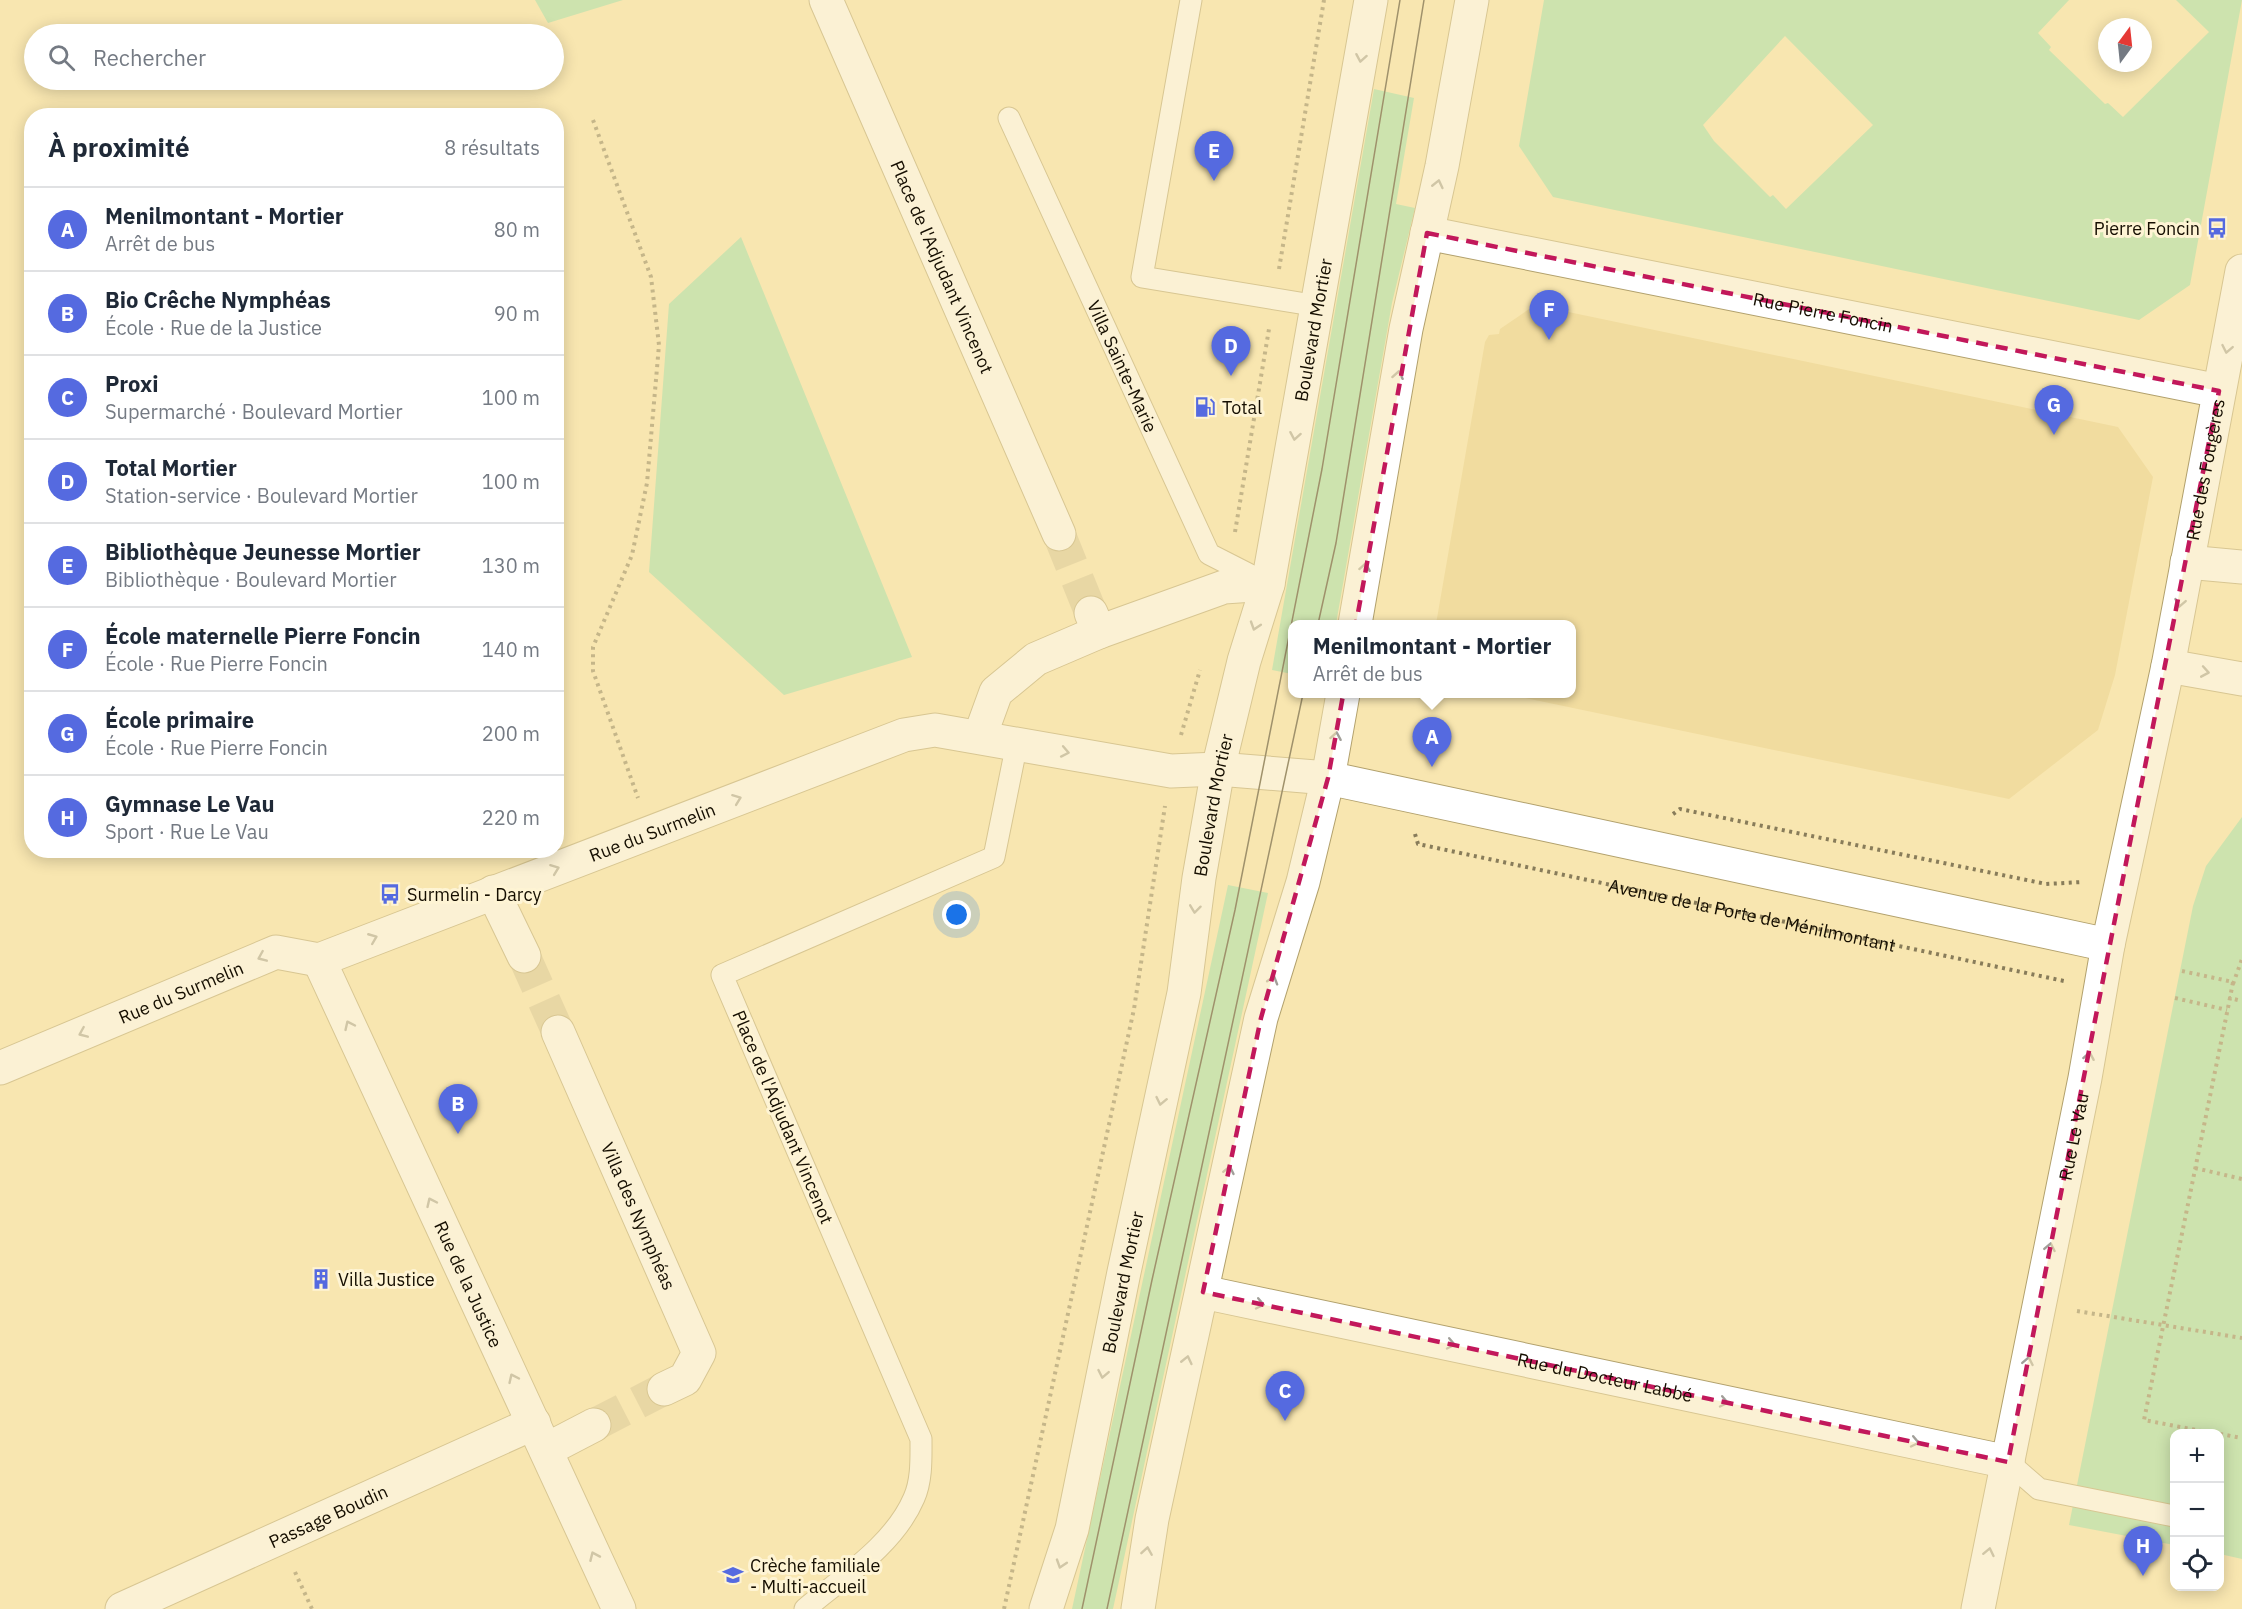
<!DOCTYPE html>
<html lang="fr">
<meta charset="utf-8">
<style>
:root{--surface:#fff;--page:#f2f2f3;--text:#1f2937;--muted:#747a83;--line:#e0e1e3;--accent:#556ae0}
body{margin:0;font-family:"IBM Plex Sans",sans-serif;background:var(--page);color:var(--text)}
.controls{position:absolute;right:18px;bottom:18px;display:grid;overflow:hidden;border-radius:12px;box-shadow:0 3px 15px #0003}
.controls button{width:54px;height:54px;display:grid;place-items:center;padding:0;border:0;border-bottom:2px solid var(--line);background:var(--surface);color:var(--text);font:30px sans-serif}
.compass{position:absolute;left:2098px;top:18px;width:54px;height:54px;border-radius:50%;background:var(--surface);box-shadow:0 3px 15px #0003;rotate:15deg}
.you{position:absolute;left:957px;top:915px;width:21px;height:21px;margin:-15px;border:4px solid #fff;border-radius:50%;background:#1a73e8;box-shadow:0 0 0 9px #1a73e833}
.badge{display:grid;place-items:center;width:39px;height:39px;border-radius:50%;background:var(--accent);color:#fff;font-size:20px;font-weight:700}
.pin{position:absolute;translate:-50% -50px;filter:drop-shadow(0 2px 3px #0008)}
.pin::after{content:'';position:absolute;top:32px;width:21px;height:18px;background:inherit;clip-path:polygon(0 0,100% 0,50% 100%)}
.popup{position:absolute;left:1288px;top:620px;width:288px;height:78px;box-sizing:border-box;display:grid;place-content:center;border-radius:12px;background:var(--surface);filter:drop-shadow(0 2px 4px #0005);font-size:20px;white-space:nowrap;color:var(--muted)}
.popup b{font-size:22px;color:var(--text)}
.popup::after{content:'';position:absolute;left:50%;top:100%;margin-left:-12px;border:12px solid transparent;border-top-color:var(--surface)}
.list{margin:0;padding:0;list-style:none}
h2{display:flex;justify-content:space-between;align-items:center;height:78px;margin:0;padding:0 24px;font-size:26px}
h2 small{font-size:20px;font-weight:400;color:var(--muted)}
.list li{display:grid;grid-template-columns:39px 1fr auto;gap:18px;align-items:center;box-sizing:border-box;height:84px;padding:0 24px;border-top:2px solid var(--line)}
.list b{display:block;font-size:22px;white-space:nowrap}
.list p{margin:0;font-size:20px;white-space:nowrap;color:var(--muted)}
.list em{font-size:20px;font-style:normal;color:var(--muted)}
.icon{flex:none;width:33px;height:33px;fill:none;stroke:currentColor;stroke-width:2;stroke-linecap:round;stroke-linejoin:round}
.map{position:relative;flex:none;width:2242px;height:1609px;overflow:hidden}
.search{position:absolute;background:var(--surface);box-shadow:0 3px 15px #0003;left:24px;top:24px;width:540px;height:66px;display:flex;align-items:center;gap:15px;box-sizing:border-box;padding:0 21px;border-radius:33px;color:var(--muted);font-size:22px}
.panel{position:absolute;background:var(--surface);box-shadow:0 3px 15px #0003;left:24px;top:108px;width:540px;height:750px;border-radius:24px}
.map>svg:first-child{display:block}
.built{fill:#f1dc9f}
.green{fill:#9ae0ac;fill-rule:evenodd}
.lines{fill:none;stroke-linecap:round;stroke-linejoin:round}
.street-tunnel{stroke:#d6c696;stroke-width:33;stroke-dasharray:33 16;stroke-linecap:butt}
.lane-casing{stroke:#b2a16d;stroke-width:23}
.street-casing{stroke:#b2a16d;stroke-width:35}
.primary-casing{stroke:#b2a16d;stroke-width:35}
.path{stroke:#887c5a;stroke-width:4;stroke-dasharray:3 4.5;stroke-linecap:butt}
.lane{stroke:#fff;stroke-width:21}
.street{stroke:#fff;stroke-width:33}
.primary{stroke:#fff;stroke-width:33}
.tram{stroke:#342c18;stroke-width:1.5}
.oneway{stroke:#a19f99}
.marked{fill:none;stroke:#c2185b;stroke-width:4.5;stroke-dasharray:12 8;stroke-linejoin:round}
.labels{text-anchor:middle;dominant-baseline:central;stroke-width:6;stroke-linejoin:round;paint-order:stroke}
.poi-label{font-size:18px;fill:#150e00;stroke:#fef4d4;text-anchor:start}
.street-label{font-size:18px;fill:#150e00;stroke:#fef4d4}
</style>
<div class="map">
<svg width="2242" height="1609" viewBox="0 0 2242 1609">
<rect width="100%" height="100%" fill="#f8e6b0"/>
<path class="built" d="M 1535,305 L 2118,427 L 2153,477 L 2115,675 L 2098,730 L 2009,799 L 1506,694 L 1571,694 L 1571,624 L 1436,624 L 1485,342 L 1489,335 L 1499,334 L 1500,329 Z"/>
<path class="green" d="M 535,0 L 623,0 L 548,23 Z
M 1544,0 L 2069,0 L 2038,33 L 2051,47 L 2049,50 L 2105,104 L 2108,103 L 2123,117 L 2209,32 L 2176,0 L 2242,0 L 2190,285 L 2139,320 L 1553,197 L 1519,146 ZM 1785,36 L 1873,125 L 1786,209 L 1773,195 L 1770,197 L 1714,141 L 1703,125 Z
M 1374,89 L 1414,98 L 1396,204 L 1415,208 L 1392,303 L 1336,624 L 1292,624 L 1292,674 L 1272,670 Z
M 741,237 L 912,657 L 784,695 L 649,572 L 669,304 Z
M 2242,817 L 2242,1559 L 2220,1554 L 2220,1434 L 2174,1434 L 2174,1545 L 2069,1525 L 2193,906 L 2206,866 Z
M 1228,885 L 1268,893 L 1113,1609 L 1072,1609 Z"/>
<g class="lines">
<path class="street-tunnel" d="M 1059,534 L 1091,613
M 524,956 L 558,1032
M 594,1425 L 664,1389"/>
<g class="lane-casing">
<g id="lane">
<path d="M 1191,0 L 1142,277 L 1318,306"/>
<path id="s2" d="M 1009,118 L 1209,554 L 1262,581"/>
<path d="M 2008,1462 L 2039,1489 L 2174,1516"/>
<path d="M 805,1609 C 843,1577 894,1545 914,1498 C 922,1480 921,1458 921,1439 L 722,975 L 994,857 L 1017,743"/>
</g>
</g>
<g class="street-casing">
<g id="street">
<path id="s3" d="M 826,0 L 1059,534"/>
<path id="s4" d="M 1427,233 L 2219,391"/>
<path d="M 2187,562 L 2242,567"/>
<path d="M 1099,632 L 1224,587 L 1268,584"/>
<path d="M 2168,666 L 2242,679"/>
<path d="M 980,736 L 996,692 L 1036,659 L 1099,632 L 1091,613"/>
<path d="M 493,892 L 524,956"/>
<path id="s5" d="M 319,960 L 619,1609"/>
<path id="s6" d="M 558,1032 L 699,1353 L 685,1379 L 664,1389"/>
<path id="s7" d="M 0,1068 L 276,952 L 319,960 L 904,735 L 935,730 L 1171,771 L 1218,769 L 1328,778 L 2108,945"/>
<path id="s8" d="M 1203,1292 L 2008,1462"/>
<path d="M 546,1450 L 594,1425"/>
<path id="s9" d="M 122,1609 L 534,1423"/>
<path id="s10" d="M 1978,1609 L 2085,1078 L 2108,945 L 2168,666 L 2242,271"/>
</g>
</g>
<g class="primary-casing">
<g id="primary">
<path d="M 1355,624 L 1406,329 L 1442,166 L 1472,0"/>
<path id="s11" d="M 1046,1609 L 1072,1529 L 1124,1272 L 1184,993 L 1199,878 L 1218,769 L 1244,661 L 1268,584 L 1371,0"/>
<path d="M 1138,1609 L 1152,1519 L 1261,1018 L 1303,882 L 1328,778 L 1343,694"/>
</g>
</g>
<g class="path">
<path d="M 593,120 L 651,277 L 659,345 L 647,483 L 632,555 L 593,647 L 593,671 L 638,798"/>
<path d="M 1279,269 L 1324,0"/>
<path d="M 1235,532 L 1269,329"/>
<path d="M 1181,735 L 1200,670"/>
<path d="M 1673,814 L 1680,809 L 2046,884 L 2082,882"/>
<path id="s1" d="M 1415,834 L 1418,844 L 2064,981"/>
<path d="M 2182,971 L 2233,982 L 2230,998"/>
<path d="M 2233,984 L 2242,959"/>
<path d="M 2175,998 L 2227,1010"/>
<path d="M 2195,1168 L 2242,1179"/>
<path d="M 2077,1311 L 2242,1338"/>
<path d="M 2217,1434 L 2144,1420 L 2230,998 L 2242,1001"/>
<path d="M 2220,1434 L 2242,1438"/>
<path d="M 295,1572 L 312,1609"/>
<path d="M 1004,1609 L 1134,1009 L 1165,806"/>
</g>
<use href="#lane" class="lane"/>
<use href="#street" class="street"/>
<use href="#primary" class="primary"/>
<path class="tram" d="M 1318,624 L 1336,543 L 1424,0
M 1082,1609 L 1152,1280 L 1235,910 L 1322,469 L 1400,0
M 1107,1609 L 1303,694"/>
</g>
<defs><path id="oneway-chevron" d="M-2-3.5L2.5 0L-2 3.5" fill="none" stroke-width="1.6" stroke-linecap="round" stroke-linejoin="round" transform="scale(1.5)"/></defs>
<g class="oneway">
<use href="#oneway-chevron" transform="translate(1361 58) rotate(100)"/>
<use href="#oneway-chevron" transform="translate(1438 184) rotate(-77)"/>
<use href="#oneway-chevron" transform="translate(2227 349) rotate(101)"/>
<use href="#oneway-chevron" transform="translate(1398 375) rotate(-80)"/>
<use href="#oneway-chevron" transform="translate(1295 436) rotate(100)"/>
<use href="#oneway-chevron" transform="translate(1365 567) rotate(-80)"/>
<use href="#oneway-chevron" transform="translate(2180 603) rotate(101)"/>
<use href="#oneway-chevron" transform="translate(1255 626) rotate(108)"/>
<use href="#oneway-chevron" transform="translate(2205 672) rotate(10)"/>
<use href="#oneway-chevron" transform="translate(1336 736) rotate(-80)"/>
<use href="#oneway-chevron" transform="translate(1065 752) rotate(11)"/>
<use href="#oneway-chevron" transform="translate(737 799) rotate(-21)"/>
<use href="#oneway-chevron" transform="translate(555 869) rotate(-21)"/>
<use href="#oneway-chevron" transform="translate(1195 909) rotate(97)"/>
<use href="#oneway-chevron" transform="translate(373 938) rotate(-22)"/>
<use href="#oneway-chevron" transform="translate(262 957) rotate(157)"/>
<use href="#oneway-chevron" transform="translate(1273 980) rotate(-73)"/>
<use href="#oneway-chevron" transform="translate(349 1025) rotate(-115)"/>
<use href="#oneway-chevron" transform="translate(83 1033) rotate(157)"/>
<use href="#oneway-chevron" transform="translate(2089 1056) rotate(-80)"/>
<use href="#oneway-chevron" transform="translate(1161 1101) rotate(102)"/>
<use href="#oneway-chevron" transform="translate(1229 1170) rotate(-78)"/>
<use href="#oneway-chevron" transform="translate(431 1202) rotate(-115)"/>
<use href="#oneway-chevron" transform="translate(2050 1247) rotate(-79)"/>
<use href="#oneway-chevron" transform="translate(1260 1304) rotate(12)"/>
<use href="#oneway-chevron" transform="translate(1451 1344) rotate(12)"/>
<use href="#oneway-chevron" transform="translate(1187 1360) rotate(-77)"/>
<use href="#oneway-chevron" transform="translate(2028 1361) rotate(-79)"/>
<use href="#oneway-chevron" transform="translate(1103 1374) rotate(101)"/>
<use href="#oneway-chevron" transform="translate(513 1378) rotate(-115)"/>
<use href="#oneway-chevron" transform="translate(1724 1402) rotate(12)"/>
<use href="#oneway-chevron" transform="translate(1915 1442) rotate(12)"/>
<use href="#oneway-chevron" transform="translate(1147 1551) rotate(-81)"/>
<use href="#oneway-chevron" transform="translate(1989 1552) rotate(-78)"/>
<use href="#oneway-chevron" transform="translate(594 1556) rotate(-114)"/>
<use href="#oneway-chevron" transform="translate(1061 1564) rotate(108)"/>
</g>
<path d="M0 0H2242V1609H0ZM 1427,233 L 2219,391 L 2008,1462 L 1203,1292 L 1261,1018 L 1328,778 Z" fill="#f8e6b0" fill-opacity=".55" fill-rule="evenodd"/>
<path class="marked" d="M 1427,233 L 2219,391 L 2008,1462 L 1203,1292 L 1261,1018 L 1328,778 Z"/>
<defs>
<g id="bus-bare" transform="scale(1.62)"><path d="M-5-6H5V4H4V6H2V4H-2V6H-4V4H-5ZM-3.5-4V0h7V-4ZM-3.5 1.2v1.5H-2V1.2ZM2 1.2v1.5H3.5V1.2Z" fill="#556ae0" stroke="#fef4d4" stroke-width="2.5" paint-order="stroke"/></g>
<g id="fuel-bare" transform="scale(1.62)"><path d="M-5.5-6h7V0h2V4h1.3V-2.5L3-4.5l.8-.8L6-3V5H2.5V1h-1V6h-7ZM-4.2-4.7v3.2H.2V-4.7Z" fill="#556ae0" stroke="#fef4d4" stroke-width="2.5" paint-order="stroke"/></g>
<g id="building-bare" transform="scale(1.62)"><path d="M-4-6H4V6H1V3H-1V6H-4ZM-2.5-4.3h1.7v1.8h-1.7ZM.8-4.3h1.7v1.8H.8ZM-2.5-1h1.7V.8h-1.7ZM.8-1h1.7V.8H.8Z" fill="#556ae0" stroke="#fef4d4" stroke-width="2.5" paint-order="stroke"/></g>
<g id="school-bare" transform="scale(1.62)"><path d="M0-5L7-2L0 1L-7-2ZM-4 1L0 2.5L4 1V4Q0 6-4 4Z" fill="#556ae0" stroke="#fef4d4" stroke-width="2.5" paint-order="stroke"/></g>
</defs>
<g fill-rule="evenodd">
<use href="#bus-bare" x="2217" y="228"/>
<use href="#fuel-bare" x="1205" y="407"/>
<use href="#bus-bare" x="390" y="894"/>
<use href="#building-bare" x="321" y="1279"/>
<use href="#school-bare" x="733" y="1575"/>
</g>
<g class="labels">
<g class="poi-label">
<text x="2200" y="228" text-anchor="end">Pierre Foncin</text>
<text x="1222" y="407">Total</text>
<text x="407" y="894">Surmelin - Darcy</text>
<text x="338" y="1279">Villa Justice</text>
<text x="750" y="1565">Crèche familiale<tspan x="750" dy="21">- Multi-accueil</tspan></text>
</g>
<g class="street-label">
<text stroke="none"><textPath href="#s3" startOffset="291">Place de l'Adjudant Vincenot</textPath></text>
<text stroke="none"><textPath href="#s4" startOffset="404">Rue Pierre Foncin</textPath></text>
<text stroke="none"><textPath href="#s11" startOffset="1308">Boulevard Mortier</textPath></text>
<text stroke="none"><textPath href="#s2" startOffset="273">Villa Sainte-Marie</textPath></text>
<text stroke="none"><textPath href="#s10" startOffset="1162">Rue des Fougères</textPath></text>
<text stroke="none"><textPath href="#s11" startOffset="822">Boulevard Mortier</textPath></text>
<text stroke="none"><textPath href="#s7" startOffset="700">Rue du Surmelin</textPath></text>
<text stroke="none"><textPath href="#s1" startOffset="352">Avenue de la Porte de Ménilmontant</textPath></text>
<text stroke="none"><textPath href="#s7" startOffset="196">Rue du Surmelin</textPath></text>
<text transform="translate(783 1117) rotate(67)">Place de l'Adjudant Vincenot</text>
<text stroke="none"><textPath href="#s10" startOffset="482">Rue Le Vau</textPath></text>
<text stroke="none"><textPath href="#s6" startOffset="201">Villa des Nymphéas</textPath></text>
<text stroke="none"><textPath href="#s11" startOffset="336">Boulevard Mortier</textPath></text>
<text stroke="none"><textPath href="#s5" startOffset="357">Rue de la Justice</textPath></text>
<text stroke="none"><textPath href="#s8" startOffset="411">Rue du Docteur Labbé</textPath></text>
<text stroke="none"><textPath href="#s9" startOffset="226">Passage Boudin</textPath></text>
</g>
</g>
</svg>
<div class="controls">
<button>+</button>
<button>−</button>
<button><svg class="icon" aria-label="locate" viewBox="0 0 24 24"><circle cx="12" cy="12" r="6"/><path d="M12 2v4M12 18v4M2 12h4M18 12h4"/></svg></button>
</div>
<svg class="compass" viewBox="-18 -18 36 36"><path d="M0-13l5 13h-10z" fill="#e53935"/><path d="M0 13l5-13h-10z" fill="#747a83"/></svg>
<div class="you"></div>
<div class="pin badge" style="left:1432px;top:767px">A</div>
<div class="popup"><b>Menilmontant - Mortier</b>Arrêt de bus</div>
<div class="pin badge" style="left:458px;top:1134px">B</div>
<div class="pin badge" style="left:1285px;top:1421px">C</div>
<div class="pin badge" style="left:1231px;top:376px">D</div>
<div class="pin badge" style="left:1214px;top:181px">E</div>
<div class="pin badge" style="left:1549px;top:340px">F</div>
<div class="pin badge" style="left:2054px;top:435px">G</div>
<div class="pin badge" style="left:2143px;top:1576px">H</div>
<div class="search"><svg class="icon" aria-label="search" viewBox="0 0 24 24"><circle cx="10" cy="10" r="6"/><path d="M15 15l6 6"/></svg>Rechercher</div>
<section class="panel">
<h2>À proximité<small>8 résultats</small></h2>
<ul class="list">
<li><span class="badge">A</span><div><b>Menilmontant - Mortier</b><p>Arrêt de bus</p></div><em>80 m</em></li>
<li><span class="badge">B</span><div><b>Bio Crêche Nymphéas</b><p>École · Rue de la Justice</p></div><em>90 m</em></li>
<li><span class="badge">C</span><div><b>Proxi</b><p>Supermarché · Boulevard Mortier</p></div><em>100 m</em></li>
<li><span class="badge">D</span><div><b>Total Mortier</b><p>Station-service · Boulevard Mortier</p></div><em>100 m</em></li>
<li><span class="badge">E</span><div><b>Bibliothèque Jeunesse Mortier</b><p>Bibliothèque · Boulevard Mortier</p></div><em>130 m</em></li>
<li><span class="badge">F</span><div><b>École maternelle Pierre Foncin</b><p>École · Rue Pierre Foncin</p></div><em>140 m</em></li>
<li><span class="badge">G</span><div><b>École primaire</b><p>École · Rue Pierre Foncin</p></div><em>200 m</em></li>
<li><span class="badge">H</span><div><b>Gymnase Le Vau</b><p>Sport · Rue Le Vau</p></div><em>220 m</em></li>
</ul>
</section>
</div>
